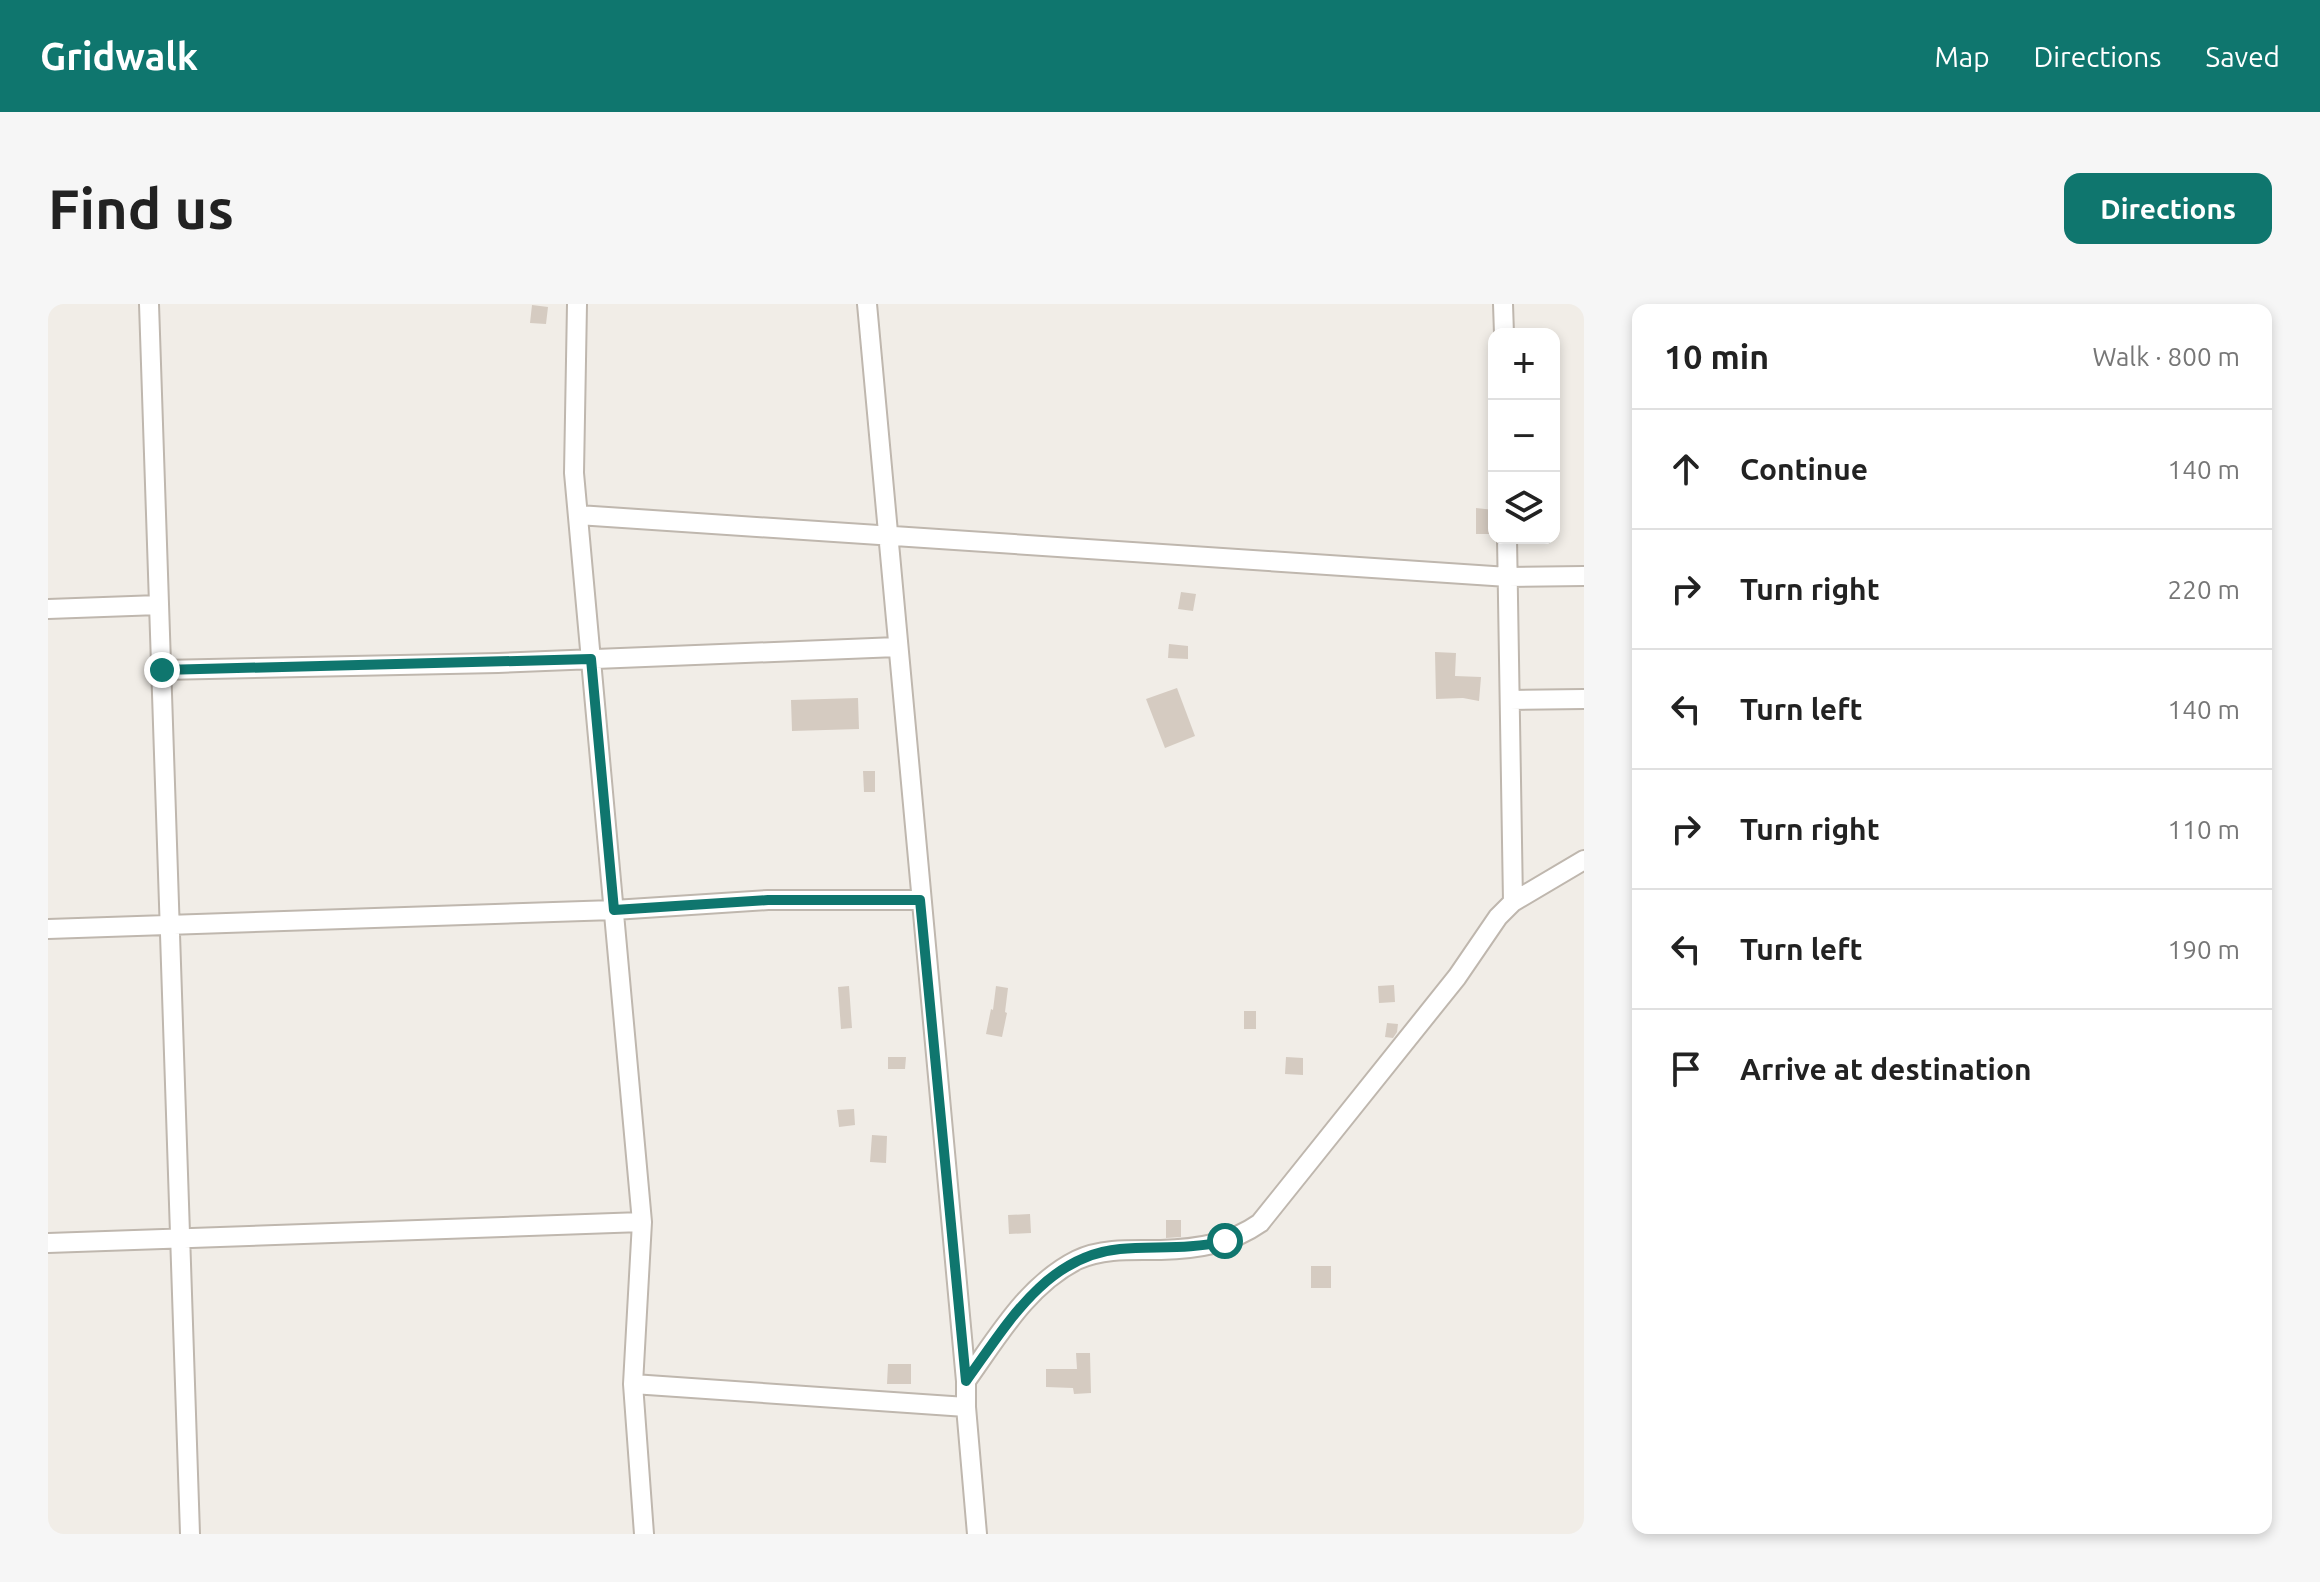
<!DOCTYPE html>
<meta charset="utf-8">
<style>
:root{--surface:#fff;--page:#f6f6f6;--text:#222;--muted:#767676;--line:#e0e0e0;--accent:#0f766e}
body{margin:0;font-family:Ubuntu,sans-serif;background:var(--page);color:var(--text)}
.controls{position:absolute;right:24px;top:24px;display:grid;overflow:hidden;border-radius:16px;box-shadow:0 4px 12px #0003}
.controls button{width:72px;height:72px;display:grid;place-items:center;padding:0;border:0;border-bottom:2px solid var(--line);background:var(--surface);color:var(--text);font:40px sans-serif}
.stop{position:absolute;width:24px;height:24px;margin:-18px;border:6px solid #0f766e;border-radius:50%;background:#fff}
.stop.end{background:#0f766e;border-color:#fff;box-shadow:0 2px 8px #0008}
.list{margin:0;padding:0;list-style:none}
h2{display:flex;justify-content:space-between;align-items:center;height:104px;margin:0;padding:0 32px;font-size:34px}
h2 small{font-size:26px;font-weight:400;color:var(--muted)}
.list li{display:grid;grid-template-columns:52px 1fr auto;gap:24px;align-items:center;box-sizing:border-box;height:120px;padding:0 32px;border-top:2px solid var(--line)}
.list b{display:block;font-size:30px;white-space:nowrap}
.list em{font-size:26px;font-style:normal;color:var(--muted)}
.icon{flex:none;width:44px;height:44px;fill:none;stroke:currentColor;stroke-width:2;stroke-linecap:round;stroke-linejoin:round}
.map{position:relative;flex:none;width:1536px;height:1230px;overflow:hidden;border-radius:16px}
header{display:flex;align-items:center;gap:48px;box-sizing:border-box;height:112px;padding:0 40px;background:var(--accent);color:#fff}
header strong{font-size:38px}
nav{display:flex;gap:44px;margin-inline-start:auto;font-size:28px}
.intro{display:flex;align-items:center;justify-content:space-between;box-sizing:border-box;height:192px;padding:0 48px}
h1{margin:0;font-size:56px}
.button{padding:20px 36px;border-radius:16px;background:var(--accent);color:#fff;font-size:28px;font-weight:700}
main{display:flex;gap:48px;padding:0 48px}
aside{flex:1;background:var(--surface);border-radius:16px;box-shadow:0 4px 12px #0003}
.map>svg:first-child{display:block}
.building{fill:#d5cbc1}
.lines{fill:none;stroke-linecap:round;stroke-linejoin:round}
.minor-casing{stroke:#bfb7ae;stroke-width:22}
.minor{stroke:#fff;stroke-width:18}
.route{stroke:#0f766e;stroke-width:10}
</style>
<header>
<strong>Gridwalk</strong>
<nav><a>Map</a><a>Directions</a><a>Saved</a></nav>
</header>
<div class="intro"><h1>Find us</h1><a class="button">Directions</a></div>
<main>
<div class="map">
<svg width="1536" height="1230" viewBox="0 0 1536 1230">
<rect width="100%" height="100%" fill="#f1ede7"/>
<path class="building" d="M 484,1 L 500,3 L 498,20 L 482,19 Z
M 1428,204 L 1446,206 L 1446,230 L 1428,230 Z
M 1133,288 L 1148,290 L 1145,307 L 1130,305 Z
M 1121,340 L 1140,342 L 1140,355 L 1120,354 Z
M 1387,348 L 1408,349 L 1407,372 L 1433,373 L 1431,397 L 1415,394 L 1388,395 Z
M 1129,384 L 1147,432 L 1117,444 L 1098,395 Z
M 810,394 L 811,425 L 744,427 L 743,396 Z
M 815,467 L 827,467 L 827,488 L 816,488 Z
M 1346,681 L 1347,698 L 1331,699 L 1330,682 Z
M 801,682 L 804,724 L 793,725 L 790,683 Z
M 948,682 L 960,684 L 957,708 L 959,709 L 954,733 L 938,730 L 943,705 L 945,706 Z
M 1196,707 L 1208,707 L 1208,725 L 1196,725 Z
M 1339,719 L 1350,720 L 1349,728 L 1345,734 L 1337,733 Z
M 840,753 L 858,753 L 857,765 L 840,765 Z
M 1238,753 L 1255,754 L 1255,771 L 1237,770 Z
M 806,805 L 807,821 L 791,823 L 789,806 Z
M 824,831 L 839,832 L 838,859 L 822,858 Z
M 982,910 L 983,929 L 961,930 L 960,911 Z
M 1118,916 L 1133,916 L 1133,933 L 1118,934 Z
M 1263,962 L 1283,962 L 1283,984 L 1263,984 Z
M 1028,1049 L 1042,1049 L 1043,1089 L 1026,1090 L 1025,1084 L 998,1083 L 998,1065 L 1029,1065 Z
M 840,1060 L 863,1060 L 863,1080 L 839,1080 Z"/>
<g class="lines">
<g class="minor-casing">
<path id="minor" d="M 101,0 L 142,1230
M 529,0 L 526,169 L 594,918 L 585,1080 L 596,1230
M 819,0 L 918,1077 L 918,1103 L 929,1230
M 1455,0 L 1456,30
M 530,211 L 1460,273 L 1536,272
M 1459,234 L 1465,598
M 0,305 L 111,301
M 114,366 L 450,359 L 849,343
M 1462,396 L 1536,395
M 0,625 L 566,606 L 720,596 L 872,596
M 0,939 L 594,918
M 918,1077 C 949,1034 979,981 1029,956 C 1054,944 1085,946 1113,946 C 1149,945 1182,940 1212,919 L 1409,673 L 1450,613 L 1465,598 L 1536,556
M 585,1080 L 918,1103"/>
</g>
<use href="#minor" class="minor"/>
</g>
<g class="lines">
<path class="route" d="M 114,366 L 543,355 L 566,606 L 720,596 L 872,596 L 918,1077 C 958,1022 997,952 1072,945 C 1108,942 1141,946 1177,937"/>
</g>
</svg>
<div class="controls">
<button>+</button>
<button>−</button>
<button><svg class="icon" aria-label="layers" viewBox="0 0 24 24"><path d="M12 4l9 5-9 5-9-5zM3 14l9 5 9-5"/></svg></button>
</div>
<div class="stop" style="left:1177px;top:937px"></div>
<div class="stop end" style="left:114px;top:366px"></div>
</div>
<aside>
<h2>10 min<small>Walk · 800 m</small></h2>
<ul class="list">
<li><svg class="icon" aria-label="ahead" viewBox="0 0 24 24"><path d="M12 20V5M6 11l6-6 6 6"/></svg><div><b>Continue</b></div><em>140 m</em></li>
<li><svg class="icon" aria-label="right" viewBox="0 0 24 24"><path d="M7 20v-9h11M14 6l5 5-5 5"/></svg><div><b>Turn right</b></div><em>220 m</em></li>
<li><svg class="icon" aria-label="left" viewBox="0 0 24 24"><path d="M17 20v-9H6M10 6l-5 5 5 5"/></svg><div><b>Turn left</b></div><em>140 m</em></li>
<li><svg class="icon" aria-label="right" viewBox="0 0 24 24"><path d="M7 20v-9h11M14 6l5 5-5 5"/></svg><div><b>Turn right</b></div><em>110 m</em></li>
<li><svg class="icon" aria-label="left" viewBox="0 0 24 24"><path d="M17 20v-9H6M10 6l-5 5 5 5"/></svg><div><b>Turn left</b></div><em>190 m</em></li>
<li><svg class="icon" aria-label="arrive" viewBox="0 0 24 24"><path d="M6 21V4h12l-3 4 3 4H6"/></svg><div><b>Arrive at destination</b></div></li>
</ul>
</aside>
</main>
